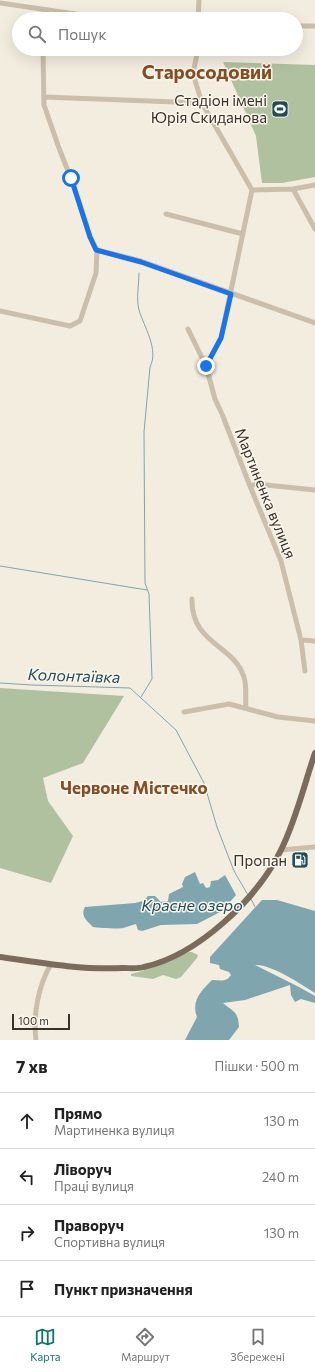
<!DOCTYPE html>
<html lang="uk">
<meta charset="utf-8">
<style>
:root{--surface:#fff;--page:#f6f6f6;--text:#222;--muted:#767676;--line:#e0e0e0;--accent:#0f766e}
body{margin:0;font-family:Commissioner,sans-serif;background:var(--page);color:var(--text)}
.scale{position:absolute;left:12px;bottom:10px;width:58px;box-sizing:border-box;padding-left:4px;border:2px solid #39312a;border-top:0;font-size:11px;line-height:14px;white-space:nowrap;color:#39312a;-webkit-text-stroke:3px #faf6ec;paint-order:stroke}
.stop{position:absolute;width:12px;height:12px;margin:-9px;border:3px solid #1a73e8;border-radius:50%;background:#fff}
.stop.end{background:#1a73e8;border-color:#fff;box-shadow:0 1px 4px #0008}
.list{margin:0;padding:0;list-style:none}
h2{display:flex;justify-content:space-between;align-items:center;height:52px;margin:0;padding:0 16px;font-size:17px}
h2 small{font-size:13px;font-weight:400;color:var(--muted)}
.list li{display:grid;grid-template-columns:26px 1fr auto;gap:12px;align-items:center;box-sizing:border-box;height:56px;padding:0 16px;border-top:1px solid var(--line)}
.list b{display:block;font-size:15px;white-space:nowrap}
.list p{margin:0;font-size:13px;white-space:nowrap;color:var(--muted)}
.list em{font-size:13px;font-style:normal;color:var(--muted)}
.icon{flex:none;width:22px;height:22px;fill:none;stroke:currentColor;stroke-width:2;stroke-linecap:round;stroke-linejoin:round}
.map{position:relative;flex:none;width:315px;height:1040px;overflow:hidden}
.search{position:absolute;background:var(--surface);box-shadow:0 4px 16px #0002;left:12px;right:12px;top:12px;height:44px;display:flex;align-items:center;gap:10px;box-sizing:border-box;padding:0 14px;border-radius:22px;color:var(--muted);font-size:15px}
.sheet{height:276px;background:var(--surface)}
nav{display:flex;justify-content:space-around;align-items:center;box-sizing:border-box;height:56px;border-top:1px solid var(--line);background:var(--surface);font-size:11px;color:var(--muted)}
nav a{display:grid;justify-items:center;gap:2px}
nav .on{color:var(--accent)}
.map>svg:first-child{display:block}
.green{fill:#b0c19f}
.water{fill:#7fa5af}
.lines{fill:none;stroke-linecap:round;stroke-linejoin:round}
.stream{stroke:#7fa5af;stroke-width:1}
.minor{stroke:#cbbfab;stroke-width:5}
.major{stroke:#7a6b5c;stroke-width:6}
.route{stroke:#1a73e8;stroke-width:5}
.labels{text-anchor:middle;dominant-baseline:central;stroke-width:3;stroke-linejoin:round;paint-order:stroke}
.poi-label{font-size:15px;fill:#39312a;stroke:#faf6ec;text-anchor:end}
.street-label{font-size:15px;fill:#39312a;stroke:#faf6ec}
.water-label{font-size:16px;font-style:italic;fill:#204c59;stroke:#faf6ec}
.quarter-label{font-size:17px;font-weight:bold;fill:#864d25;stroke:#faf6ec}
.district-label{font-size:19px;font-weight:bold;fill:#864d25;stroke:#faf6ec}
</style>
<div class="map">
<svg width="315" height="1040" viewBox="0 0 315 1040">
<rect width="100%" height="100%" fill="#f2eddf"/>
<path class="green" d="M 223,62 L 315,65 L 315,177 L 282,183 L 262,183 L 256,136 Z
M 0,688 L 124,696 L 83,763 L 43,778 L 48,801 L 73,836 L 51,883 L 0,868 Z
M 189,952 L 192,952 L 198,955 L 197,958 L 181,977 L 176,979 L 163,975 L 153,979 L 131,976 L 131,974 C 152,969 170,961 189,952 Z"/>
<path class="water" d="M 195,872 L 200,884 L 203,883 L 206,888 L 210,887 L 211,881 L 218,880 L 225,875 L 236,895 L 222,911 L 197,924 L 161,925 L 142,931 L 138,930 L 136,924 C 131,925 128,927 123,928 C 120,929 98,928 93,927 C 87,921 80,916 85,907 L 135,903 L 143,901 L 148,896 L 155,896 L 161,902 L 168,901 L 169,894 L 183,887 L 182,884 L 185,877 Z
M 262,900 L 277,900 L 315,911 L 315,993 C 301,984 271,964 255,965 L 299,987 L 315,996 L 315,1003 L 301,999 L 295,1002 L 291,995 L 290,985 L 245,1000 L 223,1003 C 233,1012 238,1010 239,1027 L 229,1040 L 185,1040 L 197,1017 C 191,1001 201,991 212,980 C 219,980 226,983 231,975 L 229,972 L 220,969 L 219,965 L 210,963 L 210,957 Z"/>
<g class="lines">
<path class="stream" d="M 139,273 C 139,284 136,299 139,310 C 144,327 159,349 150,367 L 144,432 L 145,583 L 149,594 L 152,679 L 141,697
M 0,566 L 147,590
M 0,683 L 32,685 L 130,688 L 176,730 L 204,783 L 217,827 L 234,871 L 248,895
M 251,899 L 255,907"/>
<path class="minor" d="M 0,3 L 96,17 L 146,19
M 43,19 L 44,10
M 198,19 L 199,0
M 296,26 L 315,26
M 198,49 L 193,74 L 202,103 L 252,190 L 293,189 L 315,185
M 44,97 L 202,103
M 293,189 L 315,229
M 166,214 L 243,234
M 97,250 L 141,261 L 315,323
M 0,311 L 70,326 L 80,321 L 96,273 L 97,250 L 90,237 L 75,189 L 59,148 L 44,105 L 43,49
M 188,329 L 206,366 L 215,399 L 222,414 L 250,486 L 281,561 L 301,640 L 305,671
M 206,366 L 221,338 L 252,190
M 250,486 L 256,484 L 315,490
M 192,599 C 191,644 233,644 244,677 C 247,686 245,699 246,708
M 301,640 L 315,641
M 184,712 L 229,704 L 278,717 L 315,721
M 281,850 L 315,847
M 36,1040 C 33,1015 38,986 51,964"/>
<path class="major" d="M 0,957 C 41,963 82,970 123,968 C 130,968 138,969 144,967 C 198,955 257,899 281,850 C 296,820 304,785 315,753"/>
</g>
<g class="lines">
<path class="route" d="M 71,178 L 90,237 L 96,250 L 141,262 L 231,294 L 221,338 L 206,366"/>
</g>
<defs>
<g id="stadium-square" transform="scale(0.9)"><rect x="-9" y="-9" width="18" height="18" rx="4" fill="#204c59" stroke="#faf6ec"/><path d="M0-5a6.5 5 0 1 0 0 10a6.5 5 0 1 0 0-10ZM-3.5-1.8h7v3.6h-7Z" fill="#fff"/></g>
<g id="fuel-square" transform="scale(0.9)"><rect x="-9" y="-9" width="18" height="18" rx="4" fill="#204c59" stroke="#faf6ec"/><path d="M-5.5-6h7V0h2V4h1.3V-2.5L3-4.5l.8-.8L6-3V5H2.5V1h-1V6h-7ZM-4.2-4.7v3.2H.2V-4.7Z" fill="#fff"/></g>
</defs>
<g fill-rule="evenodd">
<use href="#stadium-square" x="280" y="109"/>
<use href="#fuel-square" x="300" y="860"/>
</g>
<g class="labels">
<g class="poi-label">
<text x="267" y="100">Стадiон імені<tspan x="267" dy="17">Юрія Скиданова</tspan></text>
<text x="287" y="860">Пропан</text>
</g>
<g class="street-label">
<text transform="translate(266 493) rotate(68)">Мартиненка вулиця</text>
</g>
<g class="water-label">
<text transform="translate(74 675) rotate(2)">Колонтаївка</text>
<text x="192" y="904">Красне озеро</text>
</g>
<g class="quarter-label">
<text x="134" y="787">Червоне Містечко</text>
</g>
<g class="district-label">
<text x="207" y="71">Старосодовий</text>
</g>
</g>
</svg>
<div class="scale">100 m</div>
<div class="stop" style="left:71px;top:178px"></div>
<div class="stop end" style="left:206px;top:366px"></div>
<div class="search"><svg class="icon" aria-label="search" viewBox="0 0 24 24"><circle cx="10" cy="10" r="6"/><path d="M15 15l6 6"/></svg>Пошук</div>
</div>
<section class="sheet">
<h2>7 хв<small>Пішки · 500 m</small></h2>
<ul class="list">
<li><svg class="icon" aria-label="ahead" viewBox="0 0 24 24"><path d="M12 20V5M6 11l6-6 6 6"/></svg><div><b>Прямо</b><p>Мартиненка вулиця</p></div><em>130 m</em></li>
<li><svg class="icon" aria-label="left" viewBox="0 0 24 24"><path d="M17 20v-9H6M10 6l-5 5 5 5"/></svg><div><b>Ліворуч</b><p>Праці вулиця</p></div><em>240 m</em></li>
<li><svg class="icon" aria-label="right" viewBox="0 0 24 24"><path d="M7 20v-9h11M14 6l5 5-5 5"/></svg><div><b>Праворуч</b><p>Спортивна вулиця</p></div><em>130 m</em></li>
<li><svg class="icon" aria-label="arrive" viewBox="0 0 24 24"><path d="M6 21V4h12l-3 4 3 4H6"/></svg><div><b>Пункт призначення</b></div></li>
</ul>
</section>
<nav>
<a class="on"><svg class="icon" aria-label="map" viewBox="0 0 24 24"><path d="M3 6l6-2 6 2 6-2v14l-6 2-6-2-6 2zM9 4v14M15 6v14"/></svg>Карта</a>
<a><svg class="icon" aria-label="directions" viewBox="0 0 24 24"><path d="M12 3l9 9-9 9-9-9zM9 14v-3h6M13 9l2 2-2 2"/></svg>Маршрут</a>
<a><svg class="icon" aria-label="saved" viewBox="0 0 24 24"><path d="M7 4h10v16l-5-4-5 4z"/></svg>Збережені</a>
</nav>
